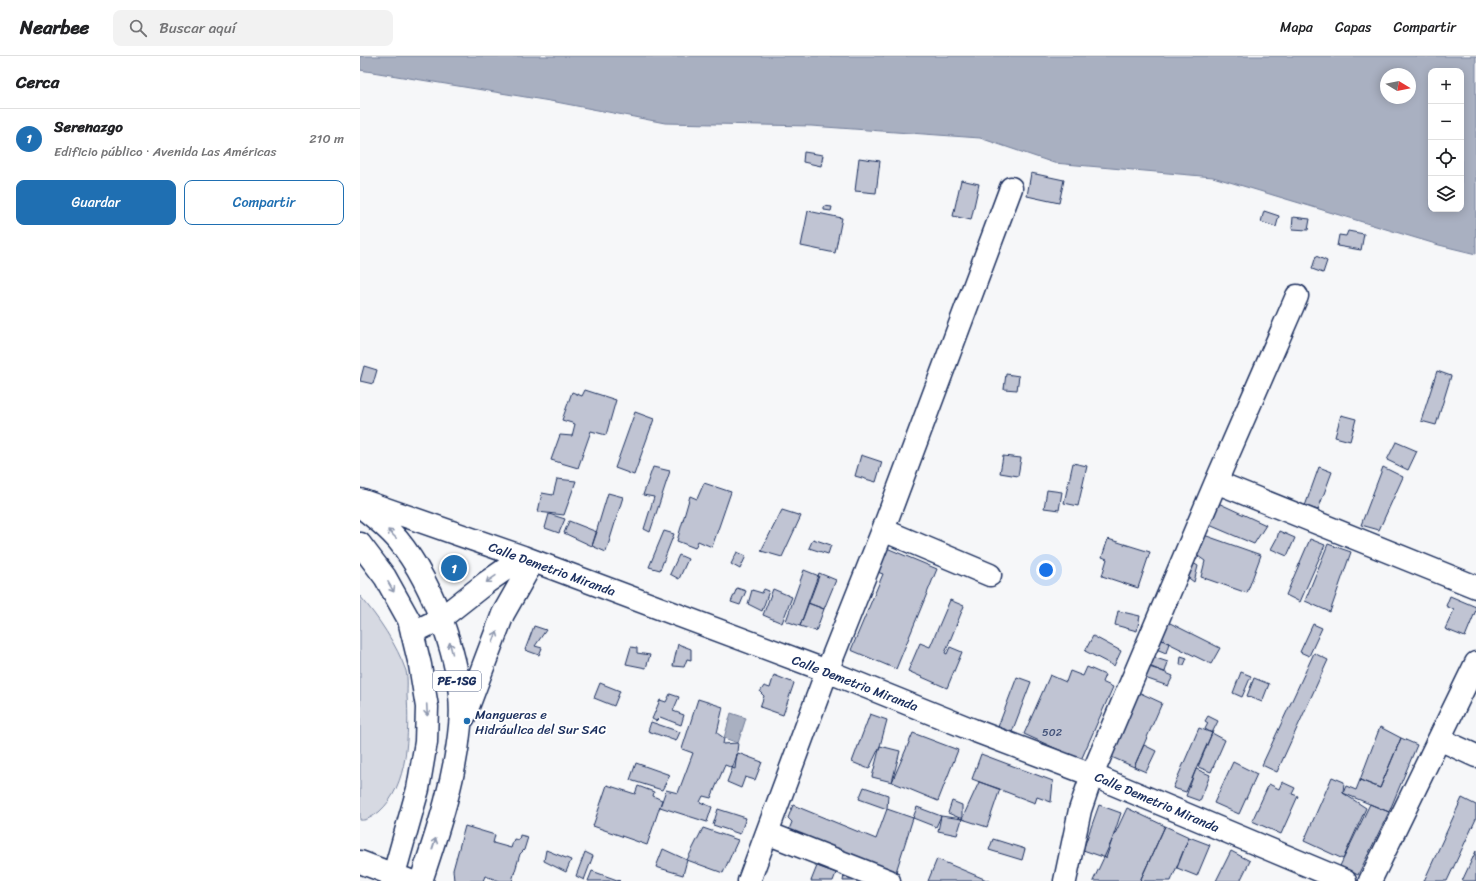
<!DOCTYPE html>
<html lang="es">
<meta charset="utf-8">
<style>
:root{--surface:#fff;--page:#f2f2f2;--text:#202124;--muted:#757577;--line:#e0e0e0;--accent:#1f6fb2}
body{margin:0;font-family:Sriracha,sans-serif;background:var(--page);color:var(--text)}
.controls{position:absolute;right:12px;top:12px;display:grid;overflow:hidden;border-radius:8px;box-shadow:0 2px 10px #0003}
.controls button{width:36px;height:36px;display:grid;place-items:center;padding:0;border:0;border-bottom:1px solid var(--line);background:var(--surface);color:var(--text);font:20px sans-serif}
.compass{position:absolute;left:1020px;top:12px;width:36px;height:36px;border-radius:50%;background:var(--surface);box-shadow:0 2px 10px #0003;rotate:100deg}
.you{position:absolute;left:686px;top:514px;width:14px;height:14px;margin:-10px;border:3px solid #fff;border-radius:50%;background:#1a73e8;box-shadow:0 0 0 6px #1a73e833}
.badge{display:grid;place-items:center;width:26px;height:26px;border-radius:50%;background:var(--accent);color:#fff;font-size:13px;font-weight:700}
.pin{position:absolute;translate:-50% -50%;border:2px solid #fff;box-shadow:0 1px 4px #0006}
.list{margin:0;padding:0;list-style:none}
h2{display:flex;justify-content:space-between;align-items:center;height:52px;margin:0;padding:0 16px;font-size:17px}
h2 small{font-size:13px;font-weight:400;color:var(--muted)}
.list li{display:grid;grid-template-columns:26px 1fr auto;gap:12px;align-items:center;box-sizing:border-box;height:60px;padding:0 16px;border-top:1px solid var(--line)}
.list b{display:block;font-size:15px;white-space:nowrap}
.list p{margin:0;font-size:13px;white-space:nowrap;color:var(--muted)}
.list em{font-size:13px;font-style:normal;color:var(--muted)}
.actions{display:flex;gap:8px;padding:12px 16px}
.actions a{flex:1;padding:9px 0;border:1px solid var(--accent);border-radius:8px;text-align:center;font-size:14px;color:var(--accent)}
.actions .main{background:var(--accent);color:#fff}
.icon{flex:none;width:22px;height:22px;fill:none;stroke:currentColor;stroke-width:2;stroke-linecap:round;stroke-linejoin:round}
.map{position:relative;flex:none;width:1116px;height:825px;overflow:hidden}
header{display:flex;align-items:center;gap:24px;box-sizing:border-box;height:56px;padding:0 20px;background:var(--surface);border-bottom:1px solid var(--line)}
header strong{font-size:19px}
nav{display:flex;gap:22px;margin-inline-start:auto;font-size:14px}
.search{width:280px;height:36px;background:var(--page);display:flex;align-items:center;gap:10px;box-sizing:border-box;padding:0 14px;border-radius:8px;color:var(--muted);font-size:15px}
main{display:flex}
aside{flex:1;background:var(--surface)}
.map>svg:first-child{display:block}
.green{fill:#d6d9e2;stroke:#7884a0}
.water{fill:#a9b0c1;stroke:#707c99;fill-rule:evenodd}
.building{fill:#c0c4d3;stroke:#1b2f5e}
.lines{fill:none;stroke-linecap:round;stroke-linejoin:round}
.minor-casing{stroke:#1b2f5e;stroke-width:25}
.major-casing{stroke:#1b2f5e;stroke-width:25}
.minor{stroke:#fff;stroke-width:22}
.major{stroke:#fff;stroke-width:22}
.oneway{stroke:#8d97ae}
.poi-dot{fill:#1f6fb2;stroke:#fff;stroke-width:1.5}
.labels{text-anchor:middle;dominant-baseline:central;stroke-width:3.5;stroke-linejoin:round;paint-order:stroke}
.number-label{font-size:11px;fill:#44547b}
.shield{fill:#fff;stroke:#5f6d8e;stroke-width:1}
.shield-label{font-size:12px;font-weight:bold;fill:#1b2f5e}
.street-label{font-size:13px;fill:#1b2f5e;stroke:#fff}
.poi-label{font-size:13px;fill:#1b2f5e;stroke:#fff;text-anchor:start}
</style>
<header>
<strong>Nearbee</strong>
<div class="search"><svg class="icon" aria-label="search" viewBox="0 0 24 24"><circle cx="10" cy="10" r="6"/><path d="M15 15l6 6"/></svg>Buscar aquí</div>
<nav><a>Mapa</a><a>Capas</a><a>Compartir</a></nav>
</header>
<main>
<aside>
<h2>Cerca<small></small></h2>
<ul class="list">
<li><span class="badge">1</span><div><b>Serenazgo</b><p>Edificio público · Avenida Las Américas</p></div><em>210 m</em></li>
</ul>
<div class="actions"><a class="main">Guardar</a><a>Compartir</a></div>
</aside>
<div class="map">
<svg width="1116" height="825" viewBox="0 0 1116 825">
<rect width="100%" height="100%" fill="#f6f7f9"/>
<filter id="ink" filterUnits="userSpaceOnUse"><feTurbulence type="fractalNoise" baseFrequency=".025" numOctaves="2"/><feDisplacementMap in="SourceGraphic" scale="8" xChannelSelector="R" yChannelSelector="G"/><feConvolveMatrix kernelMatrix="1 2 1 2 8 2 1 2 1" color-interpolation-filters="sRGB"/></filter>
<g filter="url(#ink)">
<path class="green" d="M 0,540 C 18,561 37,589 46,615 C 48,622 47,632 47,639 C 49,676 49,730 19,756 C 13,760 7,765 0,764 Z"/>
<path class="water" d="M 0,0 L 1116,0 L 1116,198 L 1079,189 L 853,121 L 694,107 L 620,82 L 451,70 L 305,67 L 196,46 L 0,14 ZM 1071,15 L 1101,15 L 1101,153 L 1071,153 ZM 1026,18 L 1050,18 L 1050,42 L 1026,42 Z
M 371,657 L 386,662 L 378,687 L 364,682 Z"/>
<path class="building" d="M 444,96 L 463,99 L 461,110 L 443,106 Z
M 499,102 L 520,105 L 516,137 L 495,135 Z
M 671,117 L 704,124 L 699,147 L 667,140 Z
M 601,124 L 619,128 L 611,164 L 593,160 Z
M 464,150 L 472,151 L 471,155 L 464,154 Z
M 448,155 L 482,162 L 475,197 L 441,190 Z
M 904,155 L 919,160 L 916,171 L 901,166 Z
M 933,161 L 950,163 L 948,174 L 932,173 Z
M 988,175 L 1004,178 L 1001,194 L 977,190 L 979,179 L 986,180 Z
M 956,200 L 967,205 L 963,217 L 952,213 Z
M 4,310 L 17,314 L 13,328 L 0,325 Z
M 1077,315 L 1091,320 L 1076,369 L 1061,365 Z
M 646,318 L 659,320 L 657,334 L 644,333 Z
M 225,334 L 256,344 L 246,379 L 231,375 L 218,412 L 191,404 L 200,379 L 212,380 L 215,368 L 202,364 L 212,336 L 222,340 Z
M 275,356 L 294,363 L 274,419 L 255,412 Z
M 981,359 L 996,363 L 990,385 L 975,381 Z
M 1036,386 L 1057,395 L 1048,414 L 1027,404 Z
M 501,399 L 522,406 L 516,426 L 495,420 Z
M 643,400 L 661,402 L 658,420 L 640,417 Z
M 713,407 L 727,410 L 718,450 L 704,447 Z
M 293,411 L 310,415 L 290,476 L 284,473 L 294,441 L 283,439 Z
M 959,411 L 972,416 L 958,454 L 945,450 Z
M 1023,411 L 1043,421 L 1019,474 L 1001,469 Z
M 197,423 L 216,425 L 204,459 L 178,456 L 182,437 L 193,439 Z
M 344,427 L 371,436 L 352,491 L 338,485 L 335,492 L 317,485 L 330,440 L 337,443 Z
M 687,434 L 702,436 L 699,454 L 684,452 Z
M 248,437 L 263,441 L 246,496 L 232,490 Z
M 856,446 L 906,469 L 894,488 L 847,468 Z
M 422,454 L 441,460 L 422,501 L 401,495 Z
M 189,458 L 205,463 L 199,477 L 185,472 Z
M 209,465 L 237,476 L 232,490 L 204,477 Z
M 304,475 L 314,478 L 300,514 L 289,511 Z
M 919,475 L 935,482 L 927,500 L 911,493 L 917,482 Z
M 841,478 L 901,499 L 887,537 L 841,521 L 845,505 L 835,498 Z
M 453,483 L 471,489 L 468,498 L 449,492 Z
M 748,483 L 790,496 L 778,532 L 742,520 L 747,503 L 742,501 Z
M 950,483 L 965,489 L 940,546 L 926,539 Z
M 968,488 L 991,496 L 970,556 L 945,545 Z
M 522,490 L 577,513 L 536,613 L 491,594 L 523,518 L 512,514 Z
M 377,496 L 386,500 L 380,513 L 371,508 Z
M 319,499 L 328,503 L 319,523 L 310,518 Z
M84 513a10 10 0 1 1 20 0a10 10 0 1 1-20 0Z
M 830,505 L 838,510 L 834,526 L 826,520 Z
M 444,514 L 459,520 L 440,570 L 426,565 Z
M 459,517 L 476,524 L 464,553 L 448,547 Z
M 377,532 L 386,535 L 380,549 L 371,546 Z
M 404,533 L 409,535 L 402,555 L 388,548 L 392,534 L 402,537 Z
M 413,533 L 432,541 L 422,567 L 403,559 Z
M 1090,540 L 1116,551 L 1116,554 L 1105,581 L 1085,573 L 1094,554 L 1086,550 Z
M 590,544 L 604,550 L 585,597 L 587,598 L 590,591 L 602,596 L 587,632 L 548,615 L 560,587 L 570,591 Z
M 448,547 L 464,553 L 456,575 L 440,570 Z
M 758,555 L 780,560 L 777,575 L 755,569 Z
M 800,562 L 860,592 L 851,608 L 798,582 Z
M 953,568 L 962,572 L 949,600 L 940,596 Z
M 174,570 L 186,574 L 175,590 L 182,592 L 179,599 L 165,594 Z
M 733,580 L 761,595 L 754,610 L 725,595 Z
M 798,582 L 809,587 L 806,597 L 794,592 Z
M 318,588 L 331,593 L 331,604 L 327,603 L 324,611 L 313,610 Z
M 271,591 L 277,592 L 277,597 L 290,599 L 286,612 L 266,608 Z
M 954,597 L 968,604 L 917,716 L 902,709 Z
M 821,600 L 827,602 L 824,609 L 820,609 Z
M 793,601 L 808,606 L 805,616 L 789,611 Z
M 787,609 L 813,620 L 808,630 L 782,621 Z
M 727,611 L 745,619 L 742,626 L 753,631 L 721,704 L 664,678 L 690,619 L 706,626 L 710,615 L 723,620 Z
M 881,616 L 891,620 L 882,641 L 873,637 Z
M 414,619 L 434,627 L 423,659 L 400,651 L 404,640 L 400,636 L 404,630 L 410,632 Z
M 657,621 L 671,626 L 652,676 L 638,671 Z
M 894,622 L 909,628 L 902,646 L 887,640 Z
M 240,627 L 260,635 L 254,650 L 234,642 Z
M 776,635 L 802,647 L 774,711 L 747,699 Z
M 310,638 L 319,641 L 313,655 L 324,659 L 321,669 L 300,661 L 296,665 L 292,663 L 300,644 L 306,646 Z
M 338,643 L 363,651 L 357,677 L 364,682 L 363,688 L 378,687 L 375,713 L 365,709 L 351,742 L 343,740 L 340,746 L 352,751 L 347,766 L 300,751 L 306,734 L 318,737 L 333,697 L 322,693 Z
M 510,658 L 527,664 L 520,690 L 509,713 L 492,706 Z
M 848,660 L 858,665 L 852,677 L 845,673 L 848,667 L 845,665 Z
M 291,666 L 320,676 L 316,685 L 288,675 Z
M 1020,671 L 1041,682 L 1020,732 L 1000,724 Z
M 839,672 L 852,677 L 826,736 L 813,732 Z
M 553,677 L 598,694 L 578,745 L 532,726 Z
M 852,677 L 865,684 L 851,716 L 838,711 Z
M 1041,682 L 1057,689 L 1029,756 L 983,737 L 986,730 L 996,734 L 1000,724 L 1020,732 Z
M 784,689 L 796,695 L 786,716 L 774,711 Z
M 520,690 L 540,695 L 532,726 L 512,721 Z
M 378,697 L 402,706 L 395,724 L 385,721 L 381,732 L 367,726 Z
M 621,698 L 693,725 L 691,746 L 677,741 L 675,747 L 612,723 Z
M 873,706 L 897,718 L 879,758 L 854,747 Z
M 276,707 L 310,719 L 302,734 L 270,724 Z
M 836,713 L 850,719 L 840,745 L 826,740 Z
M 972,721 L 984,726 L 983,737 L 1006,752 L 983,803 L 944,785 Z
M 619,726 L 640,733 L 627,771 L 602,763 Z
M 922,726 L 935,732 L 932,738 L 938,740 L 921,778 L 892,765 L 909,728 L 919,733 Z
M 247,729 L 275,738 L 278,730 L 294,736 L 293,740 L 302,744 L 287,789 L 233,770 Z
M 504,731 L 528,739 L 527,753 L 499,743 Z
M 1102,742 L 1116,749 L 1116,763 L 1087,825 L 1064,825 Z
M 592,745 L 602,749 L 602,763 L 588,757 Z
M 1010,748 L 1029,756 L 998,819 L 980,810 Z
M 433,749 L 516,783 L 527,753 L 553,762 L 535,819 L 428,776 L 432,766 L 428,762 Z
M 739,749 L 761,757 L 746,802 L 723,794 Z
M 557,751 L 581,760 L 576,771 L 553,762 Z
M 767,752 L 805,770 L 780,825 L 733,825 Z
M 358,753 L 386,762 L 380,778 L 353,769 Z
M 581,760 L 602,763 L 597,779 L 578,775 Z
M 105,770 L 135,779 L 133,787 L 151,792 L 154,783 L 159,784 L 160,779 L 168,781 L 164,794 L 160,798 L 152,825 L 140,825 L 125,820 L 123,825 L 94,825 L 93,814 Z
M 805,770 L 829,781 L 811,825 L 780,825 Z
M 343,772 L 378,784 L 363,817 L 327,804 Z
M 829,781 L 850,789 L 837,820 L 817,812 Z
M 633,783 L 665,793 L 662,804 L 629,794 Z
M 303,793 L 327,804 L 323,819 L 296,811 Z
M 186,794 L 211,804 L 206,816 L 184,805 Z
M 871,795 L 890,805 L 880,825 L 856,825 Z
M 1116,795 L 1116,825 L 1102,825 Z
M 225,796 L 233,800 L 224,824 L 216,820 Z
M 577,803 L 629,825 L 568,825 Z
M 457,810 L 476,817 L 473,825 L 451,825 Z
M 232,815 L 260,825 L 228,825 Z
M 484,819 L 499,825 L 483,825 Z"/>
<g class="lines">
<g class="minor-casing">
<path id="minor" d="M 856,426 L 1116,531
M 523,474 L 630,519
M 1079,683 L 1116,700
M 407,777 L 529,825
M 0,806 L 50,825
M 389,825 L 467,615 L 523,474 L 651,132
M 705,825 L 720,754 L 732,719 L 856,426 L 937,240
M 1010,825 L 1116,607"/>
</g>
<g class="major-casing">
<path id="major" d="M 0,444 L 163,501 L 467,615 L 613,674 L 732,719 L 985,825
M 0,450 C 13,460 27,471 38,484 C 73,527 106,614 100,670 C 95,724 78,774 61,825
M 0,488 L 25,521 L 49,564 L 60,609 L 67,651 L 66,686 L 58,733 L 32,825
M 52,577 L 80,563 L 127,526 L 163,501
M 104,661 L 143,558 L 173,505"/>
</g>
<use href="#minor" class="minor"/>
<use href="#major" class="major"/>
</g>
<defs><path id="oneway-shaft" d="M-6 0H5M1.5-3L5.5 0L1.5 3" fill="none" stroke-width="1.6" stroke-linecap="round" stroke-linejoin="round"/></defs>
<g class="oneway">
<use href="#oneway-shaft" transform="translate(32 478) rotate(-135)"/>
<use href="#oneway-shaft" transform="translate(131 523) rotate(145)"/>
<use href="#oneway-shaft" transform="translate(31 531) rotate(60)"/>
<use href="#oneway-shaft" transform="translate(135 581) rotate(-69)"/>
<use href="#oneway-shaft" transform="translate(91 592) rotate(-104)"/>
<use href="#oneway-shaft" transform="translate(67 654) rotate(87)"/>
<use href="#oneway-shaft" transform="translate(74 788) rotate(-72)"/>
</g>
</g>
<circle class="poi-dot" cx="107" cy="665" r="4"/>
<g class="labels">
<g class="number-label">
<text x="692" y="676">502</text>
</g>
<rect class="shield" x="73" y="615" width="48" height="20" rx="3"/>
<g class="shield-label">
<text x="97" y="625">PE-1SG</text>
</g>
<g class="street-label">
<text transform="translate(192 513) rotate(20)">Calle Demetrio Miranda</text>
<text transform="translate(495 627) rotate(21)">Calle Demetrio Miranda</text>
<text transform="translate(797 746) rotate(23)">Calle Demetrio Miranda</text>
</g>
<g class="poi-label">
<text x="115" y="658">Mangueras e<tspan x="115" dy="15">Hidráulica del Sur SAC</tspan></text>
</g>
</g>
</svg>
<div class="controls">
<button>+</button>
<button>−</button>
<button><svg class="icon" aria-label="locate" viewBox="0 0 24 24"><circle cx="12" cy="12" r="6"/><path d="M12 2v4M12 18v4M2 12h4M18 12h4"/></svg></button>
<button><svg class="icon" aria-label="layers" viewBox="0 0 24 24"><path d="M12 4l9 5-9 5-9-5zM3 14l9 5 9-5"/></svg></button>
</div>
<svg class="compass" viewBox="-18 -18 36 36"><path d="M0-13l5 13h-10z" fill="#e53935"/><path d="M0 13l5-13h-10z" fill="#757577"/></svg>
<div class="you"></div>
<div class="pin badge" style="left:94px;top:512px">1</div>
</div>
</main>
